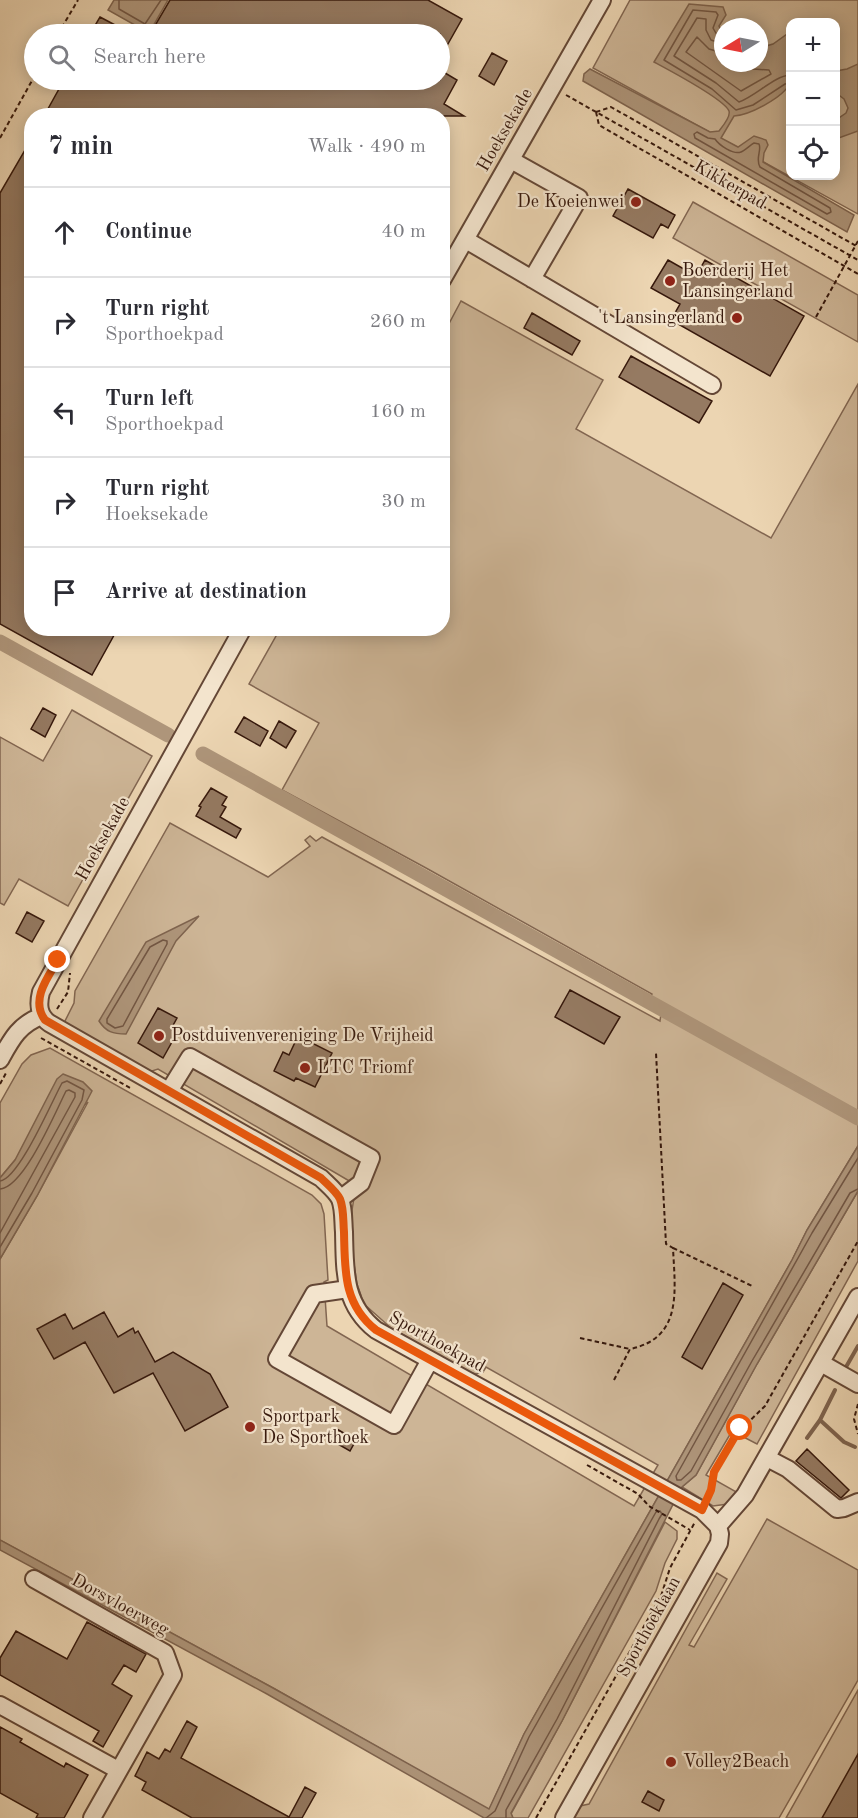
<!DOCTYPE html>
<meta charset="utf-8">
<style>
:root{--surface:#fff;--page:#f2f2f3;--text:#2b2b33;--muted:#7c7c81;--line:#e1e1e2}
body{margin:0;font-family:"Old Standard TT",serif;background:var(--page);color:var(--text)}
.controls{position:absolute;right:18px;top:18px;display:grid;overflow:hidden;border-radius:12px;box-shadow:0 3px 15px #0003}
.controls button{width:54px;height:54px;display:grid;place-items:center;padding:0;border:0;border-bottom:2px solid var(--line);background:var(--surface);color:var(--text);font:30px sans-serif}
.compass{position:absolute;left:714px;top:18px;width:54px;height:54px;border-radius:50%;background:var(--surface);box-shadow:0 3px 15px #0003;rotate:260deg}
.stop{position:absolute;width:18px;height:18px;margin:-14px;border:4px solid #ea580c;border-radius:50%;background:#fff}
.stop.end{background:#ea580c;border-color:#fff;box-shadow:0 2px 6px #0008}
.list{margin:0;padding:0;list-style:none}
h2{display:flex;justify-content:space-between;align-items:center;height:78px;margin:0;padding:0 24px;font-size:26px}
h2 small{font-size:20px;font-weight:400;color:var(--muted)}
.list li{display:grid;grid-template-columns:39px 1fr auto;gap:18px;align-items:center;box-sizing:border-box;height:90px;padding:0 24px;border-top:2px solid var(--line)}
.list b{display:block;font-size:22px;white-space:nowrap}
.list p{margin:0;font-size:20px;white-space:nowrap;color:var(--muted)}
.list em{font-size:20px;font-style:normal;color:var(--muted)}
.icon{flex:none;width:33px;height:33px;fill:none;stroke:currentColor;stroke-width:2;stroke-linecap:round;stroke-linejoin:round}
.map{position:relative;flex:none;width:858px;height:1818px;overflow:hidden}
.search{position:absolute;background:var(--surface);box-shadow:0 3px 15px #0003;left:24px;top:24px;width:426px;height:66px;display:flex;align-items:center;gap:15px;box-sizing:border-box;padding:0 21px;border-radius:33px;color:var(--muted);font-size:22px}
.panel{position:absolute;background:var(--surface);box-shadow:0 3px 15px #0003;left:24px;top:108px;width:426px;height:528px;border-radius:24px}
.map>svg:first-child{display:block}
.green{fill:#cdb596;stroke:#826651;stroke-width:1.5;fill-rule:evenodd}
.water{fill:#ae957a;stroke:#7e634e;stroke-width:1.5}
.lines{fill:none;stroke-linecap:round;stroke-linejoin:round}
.shore{stroke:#725643;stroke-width:1.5}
.stream{stroke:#7e634e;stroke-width:4}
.canal{stroke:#ae957a;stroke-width:15}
.building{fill:#957a62;stroke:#36180c;stroke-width:1.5}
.minor-casing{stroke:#644736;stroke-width:20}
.path{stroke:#36180c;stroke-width:2;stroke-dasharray:4.5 3;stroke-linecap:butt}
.minor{stroke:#f3e4cd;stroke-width:16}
.route{stroke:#ea580c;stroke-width:8}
.poi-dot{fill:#8f2418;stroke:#f3e4cd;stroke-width:2}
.labels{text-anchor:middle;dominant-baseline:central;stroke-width:4.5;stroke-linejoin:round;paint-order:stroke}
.street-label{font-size:18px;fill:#36180c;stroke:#f3e4cd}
.poi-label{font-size:18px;fill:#36180c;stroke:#f3e4cd;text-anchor:start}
</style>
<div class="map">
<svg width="858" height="1818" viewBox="0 0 858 1818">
<rect width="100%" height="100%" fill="#ecd5b2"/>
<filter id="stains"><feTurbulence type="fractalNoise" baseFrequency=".00333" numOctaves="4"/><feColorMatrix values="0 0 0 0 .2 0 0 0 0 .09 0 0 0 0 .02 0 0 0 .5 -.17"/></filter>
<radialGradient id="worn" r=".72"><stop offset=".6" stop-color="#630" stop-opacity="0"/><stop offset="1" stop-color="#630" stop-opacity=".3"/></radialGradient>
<path class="green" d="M 630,0 L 858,0 L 858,214 L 593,68 ZM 790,22 L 836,22 L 836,176 L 790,176 ZM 723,27 L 759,27 L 759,63 L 723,63 Z
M 693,202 L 858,295 L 858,342 L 673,238 Z
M 461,301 L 603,380 L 576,429 L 771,538 L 858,384 L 858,1146 L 807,1230 L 792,1260 L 524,1734 L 489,1810 L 273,1688 L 0,1540 L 0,1259 L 37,1196 L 88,1102 L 15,1160 L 0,1178 L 0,1103 L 22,1064 L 31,1055 L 50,1048 L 312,1195 L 321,1204 L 324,1214 L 328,1280 L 324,1282 L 327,1326 L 634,1506 L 658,1465 L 486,1367 L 483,1372 L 476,1374 L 468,1372 L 391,1328 L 364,1304 L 357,1284 L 352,1251 L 352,1210 L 354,1198 L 363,1189 L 158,1069 L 149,1072 L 63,1025 L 74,1003 L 75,991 L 170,823 L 268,877 L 310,846 L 305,840 L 310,836 L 316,841 L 322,837 L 660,1021 L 661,1014 L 646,1006 L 652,994 L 426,868 L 282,790 L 319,723 L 249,684 L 280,629 L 442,628 L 443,335 Z
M 72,710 L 152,756 L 68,906 L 19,879 L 4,905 L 0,903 L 0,737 L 43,761 Z
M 858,1191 L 858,1261 L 757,1444 L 732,1431 L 706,1475 L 740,1494 L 728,1504 L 713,1506 L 682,1487 L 696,1475 L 757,1364 Z
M 767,1519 L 858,1570 L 858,1680 L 779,1818 L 573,1818 L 580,1806 L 589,1804 L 717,1573 L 727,1579 L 689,1645 L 694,1647 Z
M 665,1522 L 677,1531 L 677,1539 L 665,1563 L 656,1591 L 528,1818 L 513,1818 L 511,1814 L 562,1721 Z
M 858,1690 L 858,1818 L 786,1818 Z"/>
<path class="water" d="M 114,0 L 168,0 L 149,33 L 108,10 Z
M 689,4 L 723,7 L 726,15 L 719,26 L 723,34 L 723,63 L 759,63 L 759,48 L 773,44 L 790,32 L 790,83 C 784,97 750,115 734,116 L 721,138 L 738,147 L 754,136 L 766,140 L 768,145 L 764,153 L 763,162 L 854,215 L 847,232 L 583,81 L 584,74 L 590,69 L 710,132 L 719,131 C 722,127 731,117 729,111 C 724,99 667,69 654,62 Z
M 858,64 L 858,131 L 836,139 L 836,120 L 846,113 L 848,108 L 844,99 L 836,93 L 836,71 L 847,69 Z
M 199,916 L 176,941 L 126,1034 C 113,1034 106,1032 99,1021 L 146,942 Z
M 63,1074 L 83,1082 L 92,1091 L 37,1196 L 0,1259 L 0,1178 L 15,1160 L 57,1079 Z
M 858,1146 L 858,1191 L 757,1364 L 696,1475 L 682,1487 L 562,1721 L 511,1813 L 513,1818 L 484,1818 L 267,1694 L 0,1550 L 0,1540 L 273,1688 L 489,1809 L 524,1734 L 792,1260 L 807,1230 Z"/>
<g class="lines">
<path class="shore" d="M 119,0 L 119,9 L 145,24 L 161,0
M 723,36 L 717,35 L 713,28 L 718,15 L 716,12 L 693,10 L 664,60 L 712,89 L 736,110 L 753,105 L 785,84 L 790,83
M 723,44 L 711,40 L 706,30 L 706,19 L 697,18 L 674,56 L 716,83 L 739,102 C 756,96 774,76 790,75
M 723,53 L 709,49 L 697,37 L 686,52 L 741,91 L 771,74 L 769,70 L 753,69 L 743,63
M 697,132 L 708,138 L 715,139 C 719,145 733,155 741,152 C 746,150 750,145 754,143 L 759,144 C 762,150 755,159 760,167 L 830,208 L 831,212 L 827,214 L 695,138 L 694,134 Z
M 163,940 L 167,941 L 167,944 L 123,1026 L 115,1028 L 107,1023 L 107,1019 L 150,947 Z
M 858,1158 L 812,1233 L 676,1476 L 677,1480 L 681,1480 L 691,1471 L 752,1361 L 850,1193 L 858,1189
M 0,1181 C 19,1179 52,1101 62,1083 L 67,1081 L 84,1090 L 82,1100 L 32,1193 L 0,1247
M 0,1189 C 24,1187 55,1113 66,1091 L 69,1090 L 75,1093 L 75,1097 L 0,1233
M 486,1818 L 495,1811 L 529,1737 L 656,1512 L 660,1511 L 662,1514 L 659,1519 L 557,1719 L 506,1810 L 506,1818"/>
<path class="stream" d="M 846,1367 L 858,1346
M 820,1420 L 844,1442 L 855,1447
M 807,1438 L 820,1420 L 835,1390"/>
<path class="canal" d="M 0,642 L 168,735
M 203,754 L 858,1118"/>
</g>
<path class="building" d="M 170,0 L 428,0 L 462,19 L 440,58 L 440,34 L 150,34 Z
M 100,17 L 132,34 L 90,34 Z
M 492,53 L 507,61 L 494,85 L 479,76 Z
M 440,70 L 457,80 L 444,104 L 464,116 L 44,116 L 64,80 L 440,80 Z
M 32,138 L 32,628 L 118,628 L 92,675 L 0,624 L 0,193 Z
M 628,189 L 675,215 L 668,228 L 661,224 L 653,238 L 613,216 Z
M 668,260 L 696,276 L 705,260 L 804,316 L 770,376 L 671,320 L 680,304 L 651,288 Z
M 532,313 L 580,341 L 572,355 L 524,328 Z
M 631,356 L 712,401 L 699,423 L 619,377 Z
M 43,708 L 56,715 L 45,737 L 31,729 Z
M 244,717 L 268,731 L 260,746 L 235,732 Z
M 279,721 L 296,731 L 286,748 L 270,738 Z
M 211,788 L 227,797 L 222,805 L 226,807 L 220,817 L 241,829 L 236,838 L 196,816 L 201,807 L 199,806 Z
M 27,912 L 44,921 L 32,942 L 16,933 Z
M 570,990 L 620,1017 L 604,1044 L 555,1017 Z
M 158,1008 L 177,1018 L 171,1029 L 177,1033 L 163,1058 L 138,1043 Z
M 298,1036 L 332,1053 L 315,1087 L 296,1078 L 294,1081 L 274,1071 L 283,1052 L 289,1055 Z
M 723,1283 L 743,1295 L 702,1369 L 682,1357 Z
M 104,1312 L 118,1337 L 133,1328 L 135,1333 L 138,1331 L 155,1362 L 173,1352 L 210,1374 L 228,1407 L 185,1431 L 153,1373 L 114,1393 L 85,1342 L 54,1359 L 37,1329 L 65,1314 L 73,1329 Z
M 335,1428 L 356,1440 L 350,1451 L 329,1439 Z
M 807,1449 L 849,1490 L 841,1498 L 796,1461 Z
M 87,1622 L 146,1654 L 136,1672 L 124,1665 L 112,1684 L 132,1696 L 103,1747 L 93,1741 L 99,1731 L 0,1675 L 0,1658 L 16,1631 L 67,1659 Z
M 187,1721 L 197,1727 L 181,1758 L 289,1817 L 305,1787 L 316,1793 L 302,1818 L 192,1818 L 142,1790 L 146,1782 L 135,1776 L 147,1752 L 159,1759 L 165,1749 L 170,1752 Z
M 0,1727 L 22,1739 L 20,1742 L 64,1767 L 66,1763 L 88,1775 L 64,1818 L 36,1818 L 38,1814 L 0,1793 Z
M 858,1754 L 858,1818 L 822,1818 Z
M 648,1791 L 664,1800 L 659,1811 L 642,1802 Z"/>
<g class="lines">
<g class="minor-casing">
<path id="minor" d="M 511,160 L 579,198 L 532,279
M 466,240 L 712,385
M 442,280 L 602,0
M 243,628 L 41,992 C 38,1004 38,1015 49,1023 L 321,1178 C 328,1185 336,1191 340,1199 C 344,1209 343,1221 344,1232 C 345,1271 343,1304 376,1330 L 702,1510 L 718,1526
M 0,1060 C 11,1040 19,1024 42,1016
M 169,1091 L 190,1057 L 371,1158 L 361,1183 L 340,1199
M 348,1289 L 314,1294 L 277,1359 L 394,1425 L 430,1360
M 821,1363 L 858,1384
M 767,1458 L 788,1469 L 837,1509 L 844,1508 L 858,1502
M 718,1526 L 745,1495 L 858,1297
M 34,1579 L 165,1653 L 173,1675 L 92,1818
M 0,1705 L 118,1770
M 564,1818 L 719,1543 L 720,1534 L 718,1526"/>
</g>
<path class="path" d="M 58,34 L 78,0
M 566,95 L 858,260
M 596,112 L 599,125 L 858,274
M 596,112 L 611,107 L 858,247
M 0,138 L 34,77
M 442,302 L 446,295
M 816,317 L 858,241
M 57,1009 L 68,992 L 70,973
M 41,1038 L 132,1089
M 0,1084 L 6,1073
M 673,1248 L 752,1286
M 580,1338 L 630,1349
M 614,1380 L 630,1349 C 683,1338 675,1291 673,1248 L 666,1244 L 656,1053
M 858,1404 L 854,1419 L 858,1434
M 587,1465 L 638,1494 L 649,1506 L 690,1530
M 708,1496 L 713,1476 L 734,1436 L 765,1406 L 858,1241
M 536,1818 L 661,1596 L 670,1568 L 695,1522"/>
<use href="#minor" class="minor"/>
</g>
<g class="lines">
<path class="route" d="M 58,960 C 48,977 30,1000 45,1020 L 321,1178 C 328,1185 336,1191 340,1199 C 344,1209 343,1221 344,1232 C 345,1270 343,1304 376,1330 L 702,1510 L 711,1490 L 714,1472 L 740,1428"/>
</g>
<g class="poi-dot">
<circle cx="636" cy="202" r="6"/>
<circle cx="670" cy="281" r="6"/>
<circle cx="737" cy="318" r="6"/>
<circle cx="159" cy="1036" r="6"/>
<circle cx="305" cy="1068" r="6"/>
<circle cx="250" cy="1427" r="6"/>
<circle cx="671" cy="1762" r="6"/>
</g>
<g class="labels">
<g class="street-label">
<text transform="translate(505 130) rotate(-60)">Hoeksekade</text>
<text transform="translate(730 185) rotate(30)">Kikkerpad</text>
<text transform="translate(103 839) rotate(-61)">Hoeksekade</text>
<text transform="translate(437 1342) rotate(29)">Sporthoekpad</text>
<text transform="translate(120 1605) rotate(29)">Dorsvloerweg</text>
<text transform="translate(649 1627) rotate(-61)">Sporthoeklaan</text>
</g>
<g class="poi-label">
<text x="624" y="202" text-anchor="end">De Koeienwei</text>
<text x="682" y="271">Boerderij Het<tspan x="682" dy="21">Lansingerland</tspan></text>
<text x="725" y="318" text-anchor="end">'t Lansingerland</text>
<text x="171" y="1036">Postduivenvereniging De Vrijheid</text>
<text x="317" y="1068">LTC Triomf</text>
<text x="262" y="1417">Sportpark<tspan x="262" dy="21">De Sporthoek</tspan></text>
<text x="683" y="1762">Volley2Beach</text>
</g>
</g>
<rect width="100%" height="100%" filter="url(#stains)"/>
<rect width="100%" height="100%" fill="url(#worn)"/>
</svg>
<div class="controls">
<button>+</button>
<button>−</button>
<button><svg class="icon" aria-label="locate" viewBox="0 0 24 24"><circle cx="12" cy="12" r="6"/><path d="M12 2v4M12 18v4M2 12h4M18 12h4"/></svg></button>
</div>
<svg class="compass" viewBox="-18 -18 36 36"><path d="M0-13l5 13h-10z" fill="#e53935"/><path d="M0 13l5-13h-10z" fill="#7c7c81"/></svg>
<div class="stop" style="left:740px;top:1428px"></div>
<div class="stop end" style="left:58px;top:960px"></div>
<div class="search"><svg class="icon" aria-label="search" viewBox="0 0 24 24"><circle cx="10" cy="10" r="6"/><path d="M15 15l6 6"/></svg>Search here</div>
<section class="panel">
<h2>7 min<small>Walk · 490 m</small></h2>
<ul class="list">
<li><svg class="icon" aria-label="ahead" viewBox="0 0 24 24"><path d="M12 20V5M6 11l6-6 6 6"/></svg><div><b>Continue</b></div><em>40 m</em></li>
<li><svg class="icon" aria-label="right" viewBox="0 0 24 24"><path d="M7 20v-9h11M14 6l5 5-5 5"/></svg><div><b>Turn right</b><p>Sporthoekpad</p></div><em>260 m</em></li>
<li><svg class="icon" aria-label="left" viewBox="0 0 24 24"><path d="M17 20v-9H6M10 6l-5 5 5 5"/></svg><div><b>Turn left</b><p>Sporthoekpad</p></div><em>160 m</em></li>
<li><svg class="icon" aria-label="right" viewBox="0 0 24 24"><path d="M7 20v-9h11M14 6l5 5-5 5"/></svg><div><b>Turn right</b><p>Hoeksekade</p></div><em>30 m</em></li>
<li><svg class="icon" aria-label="arrive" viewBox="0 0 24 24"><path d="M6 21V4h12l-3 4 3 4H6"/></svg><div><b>Arrive at destination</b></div></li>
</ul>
</section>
</div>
